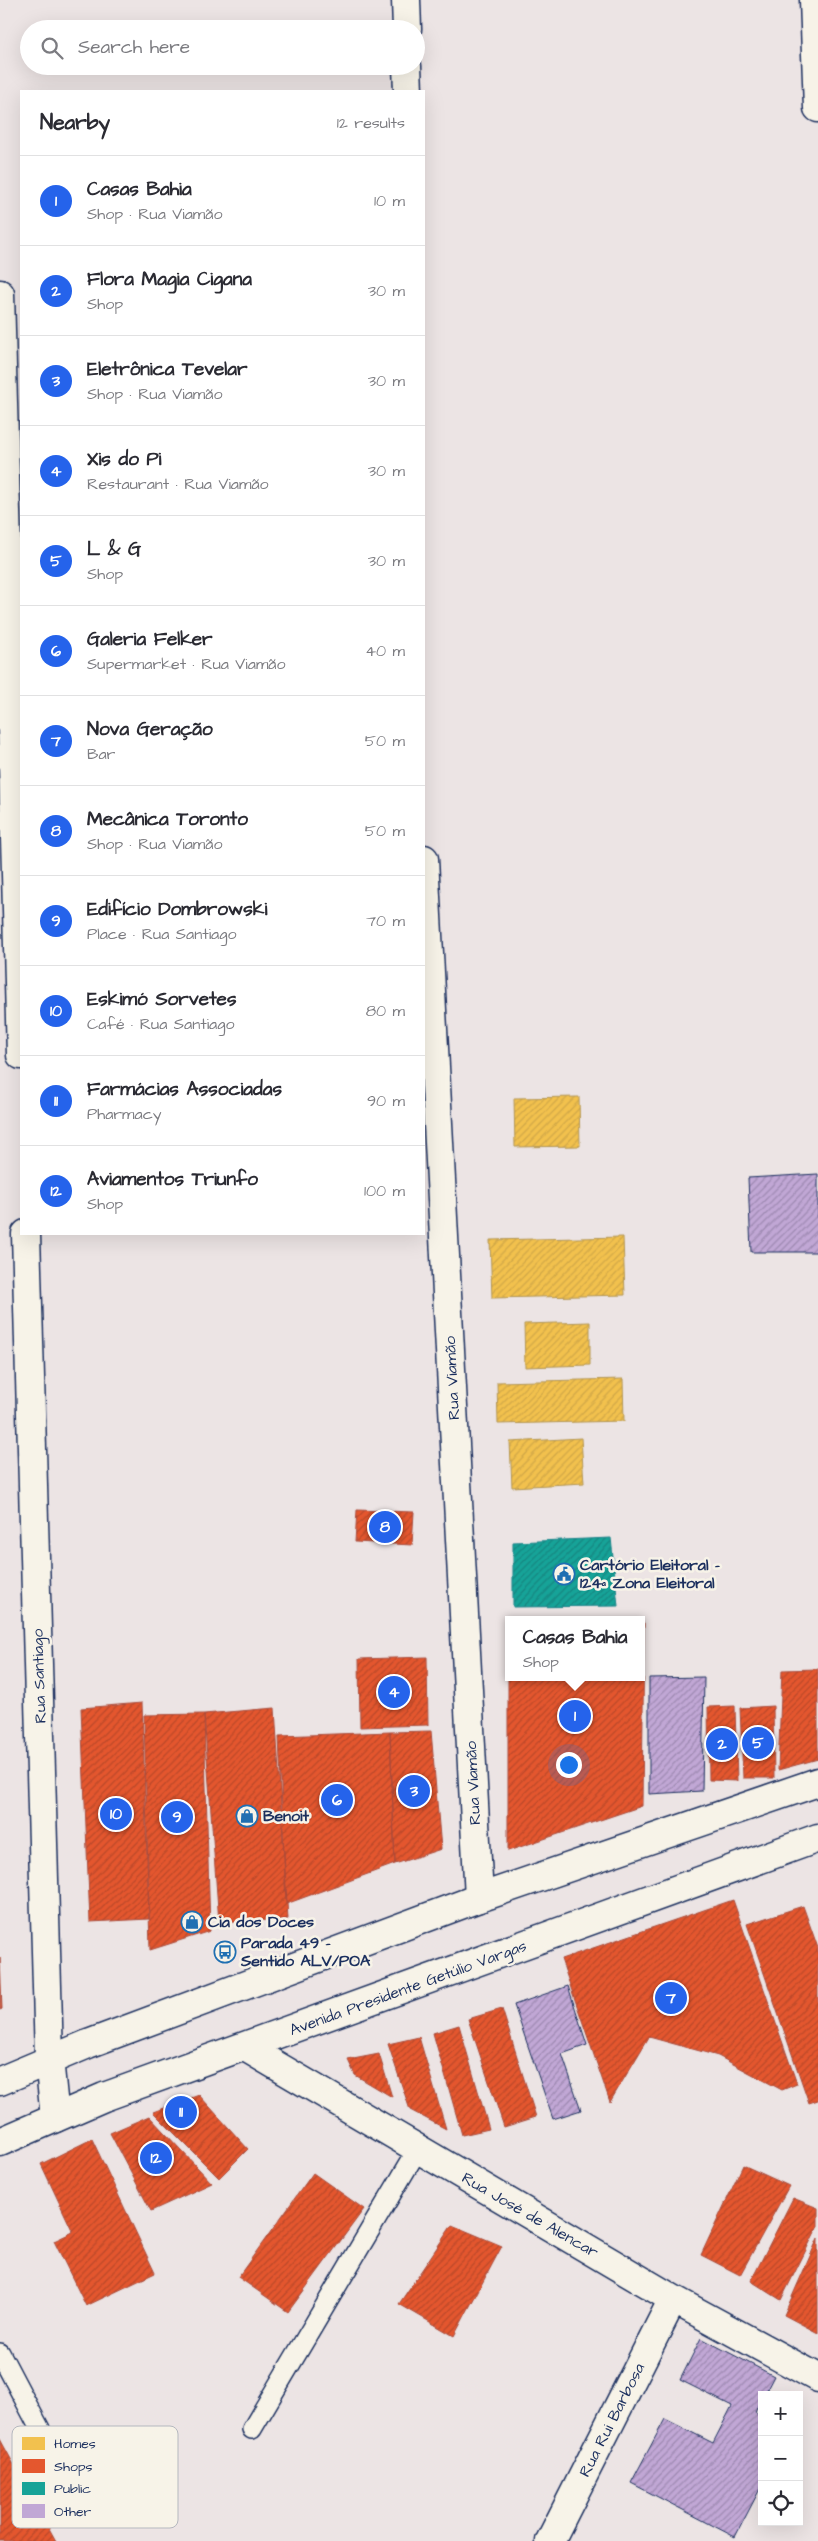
<!DOCTYPE html>
<meta charset="utf-8">
<style>
:root{--surface:#fff;--page:#f7f7f7;--text:#2b2b33;--muted:#7c7c81;--line:#e1e1e2;--accent:#2563eb}
body{margin:0;font-family:"Architects Daughter",sans-serif;background:var(--page);color:var(--text)}
.controls{position:absolute;right:15px;bottom:15px;display:grid;overflow:hidden;border-radius:0px;box-shadow:0 5px 20px #0002}
.controls button{width:45px;height:45px;display:grid;place-items:center;padding:0;border:0;border-bottom:1px solid var(--line);background:var(--surface);color:var(--text);font:25px sans-serif}
.you{position:absolute;left:568px;top:1764px;width:18px;height:18px;margin:-12px;border:4px solid #fff;border-radius:50%;background:#1a73e8;box-shadow:0 0 0 8px #1a73e833}
.badge{display:grid;place-items:center;width:32px;height:32px;border-radius:50%;background:var(--accent);color:#fff;font-size:16px;font-weight:700}
.pin{position:absolute;translate:-50% -50%;border:2px solid #fff;box-shadow:0 1px 5px #0006}
.popup{position:absolute;left:505px;top:1616px;width:140px;height:65px;box-sizing:border-box;display:grid;place-content:center;border-radius:0px;background:var(--surface);filter:drop-shadow(0 1px 4px #0005);font-size:16px;white-space:nowrap;color:var(--muted)}
.popup b{font-size:19px;color:var(--text)}
.popup::after{content:'';position:absolute;left:50%;top:100%;margin-left:-10px;border:10px solid transparent;border-top-color:var(--surface)}
.list{margin:0;padding:0;list-style:none}
h2{display:flex;justify-content:space-between;align-items:center;height:65px;margin:0;padding:0 20px;font-size:21px}
h2 small{font-size:16px;font-weight:400;color:var(--muted)}
.list li{display:grid;grid-template-columns:32px 1fr auto;gap:15px;align-items:center;box-sizing:border-box;height:90px;padding:0 20px;border-top:1px solid var(--line)}
.list b{display:block;font-size:19px;white-space:nowrap}
.list p{margin:0;font-size:16px;white-space:nowrap;color:var(--muted)}
.list em{font-size:16px;font-style:normal;color:var(--muted)}
.icon{flex:none;width:28px;height:28px;fill:none;stroke:currentColor;stroke-width:2;stroke-linecap:round;stroke-linejoin:round}
.map{position:relative;flex:none;width:818px;height:2541px;overflow:hidden}
.search{position:absolute;background:var(--surface);box-shadow:0 5px 20px #0002;left:20px;top:20px;width:405px;height:55px;display:flex;align-items:center;gap:12px;box-sizing:border-box;padding:0 18px;border-radius:28px;color:var(--muted);font-size:19px}
.panel{position:absolute;background:var(--surface);box-shadow:0 5px 20px #0002;left:20px;top:90px;width:405px;height:1145px;border-radius:0px}
.map>svg:first-child{display:block}
.homes{fill:url(#homes-hatch);stroke:#b29553}
.shops{fill:url(#shops-hatch);stroke:#a84b3c}
.public{fill:url(#public-hatch);stroke:#188087}
.building{fill:url(#building-hatch);stroke:#1b2f5e}
.lines{fill:none;stroke-linecap:round;stroke-linejoin:round}
.lane-casing{stroke:#1b2f5e;stroke-width:22}
.street-casing{stroke:#1b2f5e;stroke-width:31}
.primary-casing{stroke:#1b2f5e;stroke-width:31}
.lane{stroke:#f7f3e8;stroke-width:19}
.street{stroke:#f7f3e8;stroke-width:28}
.primary{stroke:#f7f3e8;stroke-width:28}
.labels{text-anchor:middle;dominant-baseline:central;stroke-width:5;stroke-linejoin:round;paint-order:stroke}
.street-label{font-size:16px;fill:#1b2f5e;stroke:#f7f3e8}
.poi-label{font-size:16px;font-weight:bold;fill:#1b2f5e;stroke:#f7f3e8;text-anchor:start}
.key{fill:#f7f3e8;stroke:#b5b8bf;stroke-width:1}
.key-label{font-size:14px;fill:#1b2f5e}
</style>
<div class="map">
<svg width="818" height="2541" viewBox="0 0 818 2541">
<defs>
<pattern id="homes-hatch" width="6" height="6" patternUnits="userSpaceOnUse" patternTransform="scale(1.25)"><rect width="6" height="6" fill="#f2c14e"/><path d="M-1 1l2-2M0 6l6-6M5 7l2-2" fill="none" stroke="#cfa646"/></pattern>
<pattern id="shops-hatch" width="6" height="6" patternUnits="userSpaceOnUse" patternTransform="scale(1.25)"><rect width="6" height="6" fill="#e4572e"/><path d="M-1 1l2-2M0 6l6-6M5 7l2-2" fill="none" stroke="#b8482a"/></pattern>
<pattern id="public-hatch" width="6" height="6" patternUnits="userSpaceOnUse" patternTransform="scale(1.25)"><rect width="6" height="6" fill="#17a398"/><path d="M-1 1l2-2M0 6l6-6M5 7l2-2" fill="none" stroke="#14857f"/></pattern>
<pattern id="building-hatch" width="6" height="6" patternUnits="userSpaceOnUse" patternTransform="scale(1.25)"><rect width="6" height="6" fill="#c1a7d5"/><path d="M-1 1l2-2M0 6l6-6M5 7l2-2" fill="none" stroke="#9c88b0"/></pattern>
</defs>
<rect width="100%" height="100%" fill="#ece4e4"/>
<filter id="ink" filterUnits="userSpaceOnUse"><feTurbulence type="fractalNoise" baseFrequency=".02" numOctaves="2"/><feDisplacementMap in="SourceGraphic" scale="10" xChannelSelector="R" yChannelSelector="G"/><feConvolveMatrix kernelMatrix="1 2 1 2 8 2 1 2 1" color-interpolation-filters="sRGB"/></filter>
<g filter="url(#ink)">
<path class="homes" d="M 579,1097 L 580,1146 L 515,1147 L 514,1098 Z
M 623,1237 L 625,1295 L 492,1298 L 490,1240 Z
M 590,1322 L 590,1365 L 525,1367 L 524,1324 Z
M 623,1379 L 624,1421 L 498,1424 L 497,1382 Z
M 581,1438 L 584,1483 L 512,1487 L 510,1442 Z"/>
<path class="shops" d="M 357,1510 L 414,1512 L 412,1545 L 355,1542 Z
M 641,1623 L 644,1623 L 642,1806 L 508,1851 L 508,1627 L 509,1677 L 641,1677 Z
M 427,1657 L 428,1725 L 360,1727 L 359,1659 Z
M 818,1669 L 818,1759 L 778,1770 L 782,1670 Z
M 142,1703 L 149,1919 L 90,1922 L 81,1708 Z
M 735,1706 L 737,1781 L 709,1780 L 708,1707 Z
M 773,1706 L 774,1778 L 743,1778 L 740,1708 Z
M 275,1708 L 288,1919 L 219,1923 L 204,1714 Z
M 204,1714 L 210,1931 L 150,1950 L 144,1715 Z
M 431,1731 L 441,1849 L 395,1864 L 390,1732 Z
M 390,1732 L 395,1864 L 286,1904 L 279,1736 Z
M 733,1900 L 797,2084 L 782,2090 L 718,2056 L 649,2037 L 610,2102 L 561,1959 Z
M 803,1906 L 818,1948 L 818,2100 L 809,2103 L 747,1924 Z
M 0,1958 L 2,2009 L 0,2010 Z
M 502,2009 L 536,2117 L 504,2127 L 468,2019 Z
M 459,2025 L 489,2129 L 462,2135 L 433,2033 Z
M 419,2037 L 446,2129 L 410,2110 L 388,2044 Z
M 379,2054 L 392,2097 L 355,2075 L 348,2060 Z
M 199,2095 L 248,2149 L 219,2178 L 153,2112 Z
M 149,2116 L 212,2183 L 151,2211 L 110,2133 Z
M 92,2139 L 155,2273 L 86,2306 L 54,2241 L 73,2232 L 41,2164 Z
M 743,2165 L 789,2186 L 740,2275 L 701,2255 Z
M 313,2173 L 364,2209 L 288,2312 L 238,2277 Z
M 793,2198 L 818,2208 L 818,2226 L 781,2300 L 751,2281 Z
M 452,2225 L 502,2246 L 454,2336 L 399,2304 Z
M 818,2238 L 818,2333 L 784,2315 Z
M 0,2439 L 23,2481 L 56,2541 L 0,2541 Z"/>
<path class="public" d="M 611,1538 L 618,1606 L 513,1607 L 513,1542 Z"/>
<path class="building" d="M 818,1174 L 818,1252 L 751,1252 L 748,1178 Z
M 704,1677 L 702,1791 L 649,1794 L 649,1678 Z
M 568,1986 L 587,2045 L 562,2054 L 581,2110 L 553,2119 L 514,2005 Z
M 701,2338 L 774,2376 L 764,2395 L 762,2395 L 755,2413 L 762,2417 L 762,2485 L 735,2537 L 631,2483 L 665,2419 L 713,2443 L 732,2406 L 680,2380 Z"/>
<g class="lines">
<g class="lane-casing">
<path id="lane" d="M 0,2353 L 40,2429
M 252,2429 L 418,2149"/>
</g>
<g class="street-casing">
<path id="street" d="M 406,0 L 407,29
M 814,0 L 818,108
M 407,66 L 408,91
M 0,294 L 21,1055
M 424,859 L 479,1898
M 26,1234 L 49,2059 L 55,2118
M 245,2047 L 673,2299 L 818,2378
M 550,2541 L 673,2299"/>
</g>
<g class="primary-casing">
<path id="primary" d="M 0,2081 L 88,2044 L 479,1898 L 818,1782
M 0,2142 L 104,2097 L 818,1838"/>
</g>
<use href="#lane" class="lane"/>
<use href="#street" class="street"/>
<use href="#primary" class="primary"/>
</g>
</g>
<defs>
<g id="civic-ring" transform="scale(1.125)"><circle r="9.5" fill="#f7f3e8" stroke="#1f6fb2" stroke-width="1.5"/><path d="M-.6-6.5H3V-4.5H.6V-3L4-1V1h2V6H-6V1h2V-1L-.6-3ZM-1.2 2.5V6h2.4V2.5Z" fill="#1f6fb2"/></g>
<g id="shop-ring" transform="scale(1.125)"><circle r="9.5" fill="#f7f3e8" stroke="#1f6fb2" stroke-width="1.5"/><path d="M-5-2.5h2.3a2.7 3.5 0 0 1 5.4 0H5L5.5 6h-11ZM-1.5-2.5h3a1.5 2.3 0 0 0-3 0Z" fill="#1f6fb2"/></g>
<g id="bus-ring" transform="scale(1.125)"><circle r="9.5" fill="#f7f3e8" stroke="#1f6fb2" stroke-width="1.5"/><path d="M-5-6H5V4H4V6H2V4H-2V6H-4V4H-5ZM-3.5-4V0h7V-4ZM-3.5 1.2v1.5H-2V1.2ZM2 1.2v1.5H3.5V1.2Z" fill="#1f6fb2"/></g>
</defs>
<g fill-rule="evenodd">
<use href="#civic-ring" x="564" y="1574"/>
<use href="#shop-ring" x="247" y="1816"/>
<use href="#shop-ring" x="192" y="1922"/>
<use href="#bus-ring" x="225" y="1952"/>
</g>
<g class="labels">
<g class="street-label">
<text transform="translate(452 1378) rotate(-93)">Rua Viamão</text>
<text transform="translate(39 1676) rotate(-92)">Rua Santiago</text>
<text transform="translate(473 1783) rotate(-93)">Rua Viamão</text>
<text transform="translate(408 1988) rotate(-20)">Avenida Presidente Getúlio Vargas</text>
<text transform="translate(530 2215) rotate(30)">Rua José de Alencar</text>
<text transform="translate(612 2420) rotate(-63)">Rua Rui Barbosa</text>
</g>
<g class="poi-label">
<text x="580" y="1565">Cartório Eleitoral -<tspan x="580" dy="18">124ª Zona Eleitoral</tspan></text>
<text x="263" y="1816">Benoit</text>
<text x="208" y="1922">Cia dos Doces</text>
<text x="241" y="1943">Parada 49 -<tspan x="241" dy="18">Sentido ALV/POA</tspan></text>
</g>
</g>
<rect x="12" y="2426" width="166" height="102" rx="8" class="key"/>
<rect x="22" y="2437" width="23" height="13" fill="#f2c14e"/>
<rect x="22" y="2459" width="23" height="14" fill="#e4572e"/>
<rect x="22" y="2482" width="23" height="13" fill="#17a398"/>
<rect x="22" y="2504" width="23" height="14" fill="#c1a7d5"/>
<g class="key-label">
<text x="54" y="2448">Homes</text>
<text x="54" y="2471">Shops</text>
<text x="54" y="2493">Public</text>
<text x="54" y="2516">Other</text>
</g>
</svg>
<div class="controls">
<button>+</button>
<button>−</button>
<button><svg class="icon" aria-label="locate" viewBox="0 0 24 24"><circle cx="12" cy="12" r="6"/><path d="M12 2v4M12 18v4M2 12h4M18 12h4"/></svg></button>
</div>
<div class="you"></div>
<div class="pin badge" style="left:575px;top:1716px">1</div>
<div class="popup"><b>Casas Bahia</b>Shop</div>
<div class="pin badge" style="left:722px;top:1744px">2</div>
<div class="pin badge" style="left:414px;top:1791px">3</div>
<div class="pin badge" style="left:394px;top:1692px">4</div>
<div class="pin badge" style="left:758px;top:1743px">5</div>
<div class="pin badge" style="left:337px;top:1800px">6</div>
<div class="pin badge" style="left:671px;top:1998px">7</div>
<div class="pin badge" style="left:385px;top:1527px">8</div>
<div class="pin badge" style="left:177px;top:1817px">9</div>
<div class="pin badge" style="left:116px;top:1814px">10</div>
<div class="pin badge" style="left:181px;top:2112px">11</div>
<div class="pin badge" style="left:156px;top:2158px">12</div>
<div class="search"><svg class="icon" aria-label="search" viewBox="0 0 24 24"><circle cx="10" cy="10" r="6"/><path d="M15 15l6 6"/></svg>Search here</div>
<section class="panel">
<h2>Nearby<small>12 results</small></h2>
<ul class="list">
<li><span class="badge">1</span><div><b>Casas Bahia</b><p>Shop · Rua Viamão</p></div><em>10 m</em></li>
<li><span class="badge">2</span><div><b>Flora Magia Cigana</b><p>Shop</p></div><em>30 m</em></li>
<li><span class="badge">3</span><div><b>Eletrônica Tevelar</b><p>Shop · Rua Viamão</p></div><em>30 m</em></li>
<li><span class="badge">4</span><div><b>Xis do Pi</b><p>Restaurant · Rua Viamão</p></div><em>30 m</em></li>
<li><span class="badge">5</span><div><b>L &amp; G</b><p>Shop</p></div><em>30 m</em></li>
<li><span class="badge">6</span><div><b>Galeria Felker</b><p>Supermarket · Rua Viamão</p></div><em>40 m</em></li>
<li><span class="badge">7</span><div><b>Nova Geração</b><p>Bar</p></div><em>50 m</em></li>
<li><span class="badge">8</span><div><b>Mecânica Toronto</b><p>Shop · Rua Viamão</p></div><em>50 m</em></li>
<li><span class="badge">9</span><div><b>Edifício Dombrowski</b><p>Place · Rua Santiago</p></div><em>70 m</em></li>
<li><span class="badge">10</span><div><b>Eskimó Sorvetes</b><p>Café · Rua Santiago</p></div><em>80 m</em></li>
<li><span class="badge">11</span><div><b>Farmácias Associadas</b><p>Pharmacy</p></div><em>90 m</em></li>
<li><span class="badge">12</span><div><b>Aviamentos Triunfo</b><p>Shop</p></div><em>100 m</em></li>
</ul>
</section>
</div>
